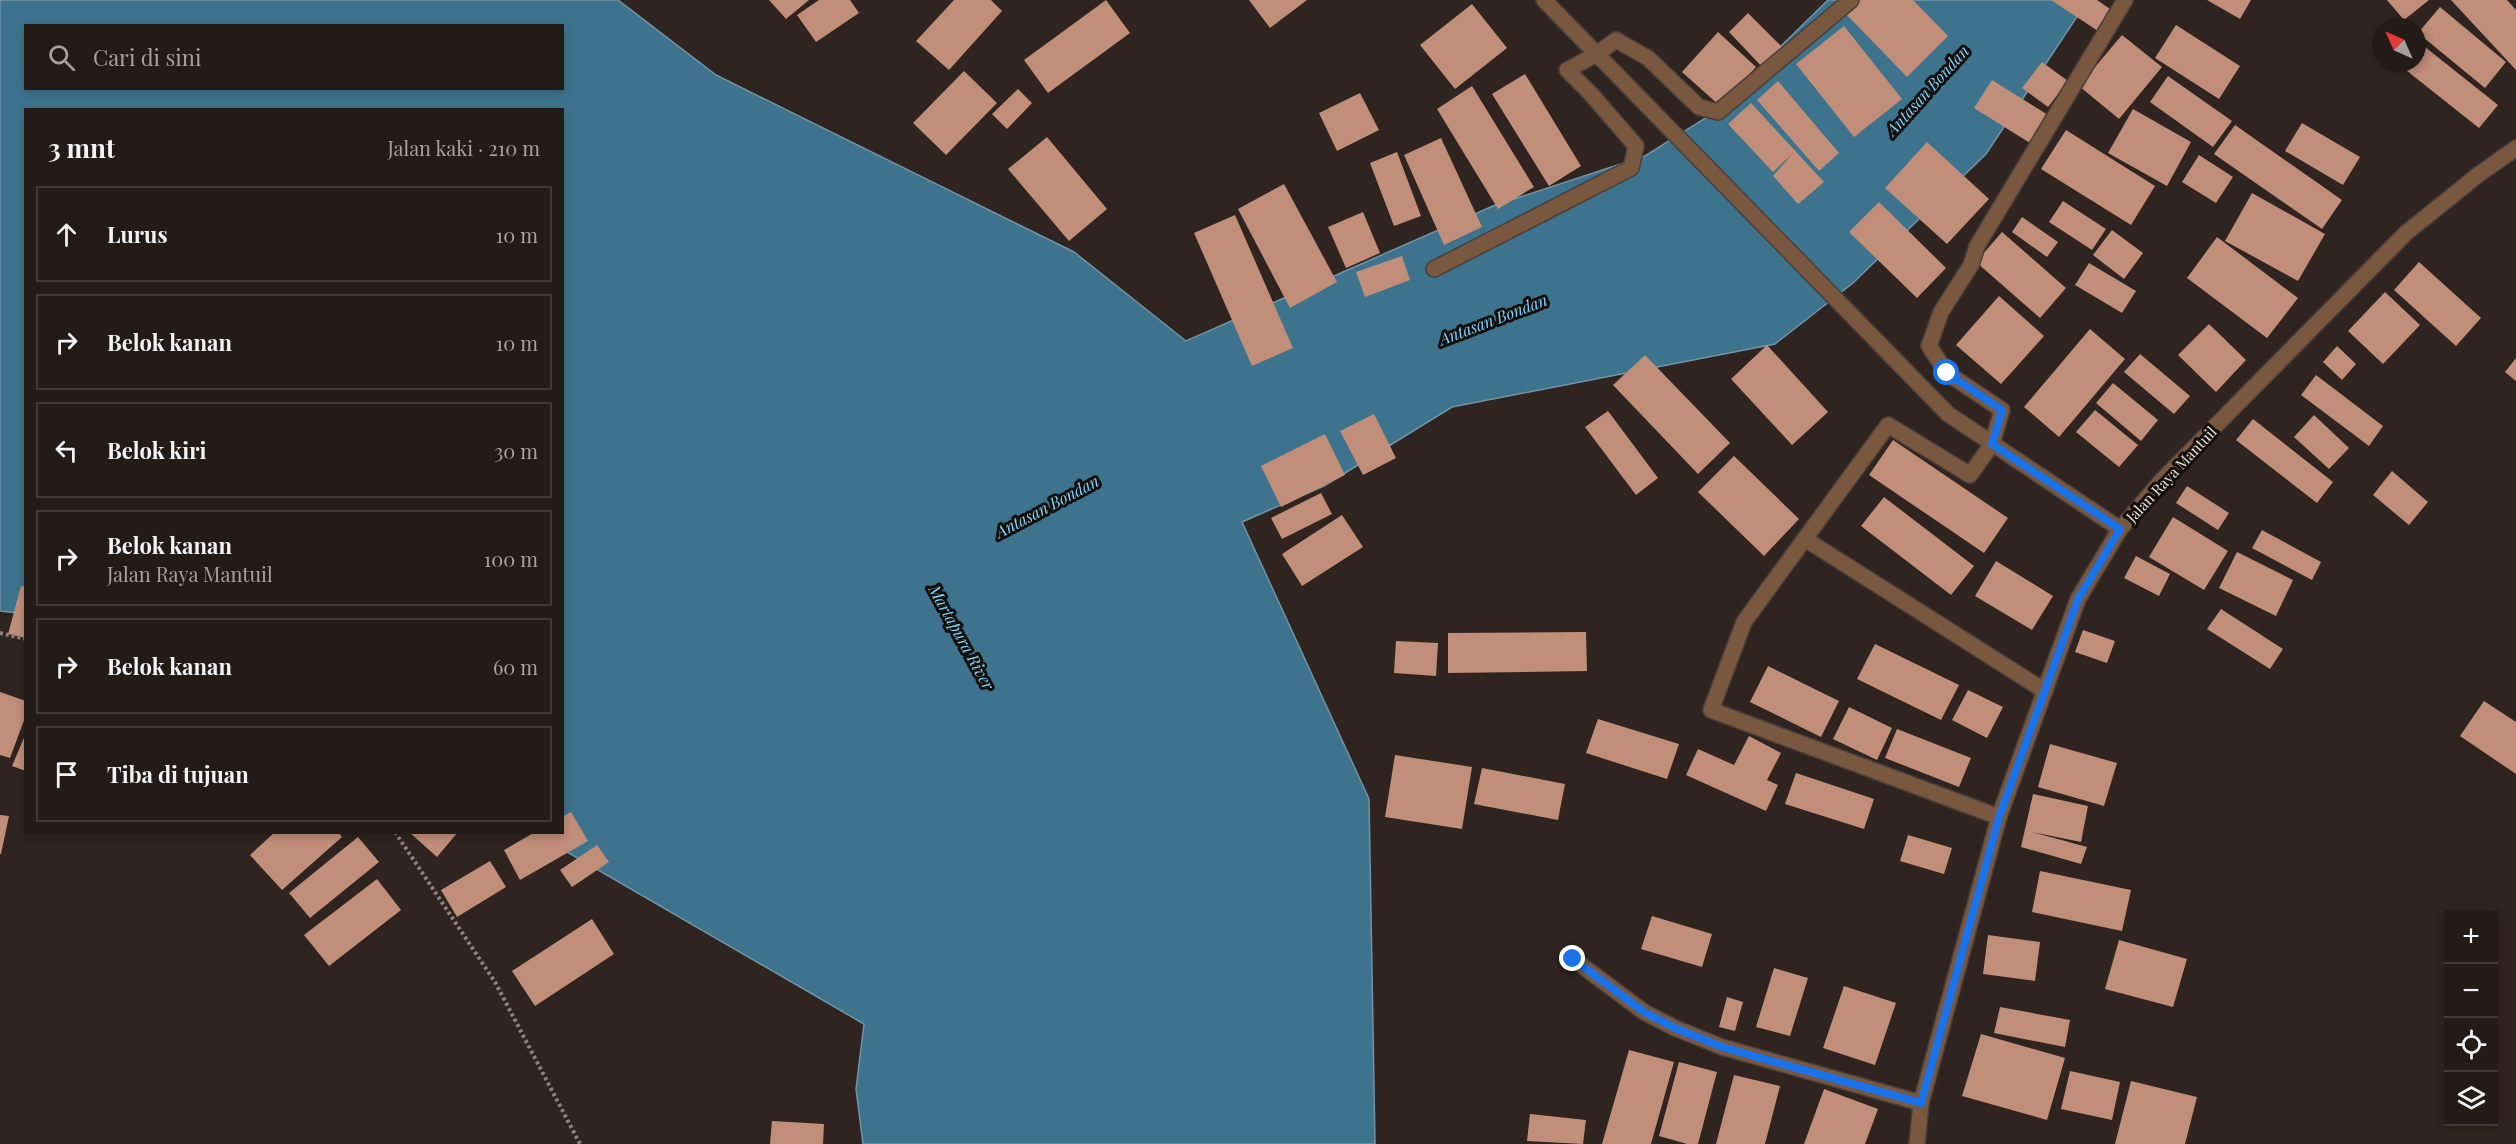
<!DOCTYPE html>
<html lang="id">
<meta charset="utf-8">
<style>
:root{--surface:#231b18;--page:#2b2421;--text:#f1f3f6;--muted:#a3a1a2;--line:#403937}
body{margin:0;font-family:"Playfair Display",serif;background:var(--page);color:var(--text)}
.controls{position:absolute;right:18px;bottom:18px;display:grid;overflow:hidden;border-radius:0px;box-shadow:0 3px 9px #0003}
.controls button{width:54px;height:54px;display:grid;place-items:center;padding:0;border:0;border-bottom:2px solid var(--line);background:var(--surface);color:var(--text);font:30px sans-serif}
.compass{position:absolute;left:2372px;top:18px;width:54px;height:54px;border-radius:50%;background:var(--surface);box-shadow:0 3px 9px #0003;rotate:315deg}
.stop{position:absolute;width:18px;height:18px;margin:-14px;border:4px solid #1a73e8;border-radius:50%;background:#fff}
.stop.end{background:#1a73e8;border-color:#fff;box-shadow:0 2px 6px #0008}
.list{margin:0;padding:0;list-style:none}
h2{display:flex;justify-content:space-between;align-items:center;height:78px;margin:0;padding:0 24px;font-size:26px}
h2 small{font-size:20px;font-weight:400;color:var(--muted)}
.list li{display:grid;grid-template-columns:39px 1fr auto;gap:18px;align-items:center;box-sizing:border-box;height:96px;margin:0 12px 12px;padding:0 12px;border:2px solid var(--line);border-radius:0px}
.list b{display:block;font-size:22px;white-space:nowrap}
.list p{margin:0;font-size:20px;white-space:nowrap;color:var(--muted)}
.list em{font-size:20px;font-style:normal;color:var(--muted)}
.icon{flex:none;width:33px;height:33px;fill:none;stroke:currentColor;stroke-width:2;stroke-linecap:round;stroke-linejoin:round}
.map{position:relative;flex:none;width:2516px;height:1144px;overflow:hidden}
.search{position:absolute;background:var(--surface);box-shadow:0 3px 9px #0003;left:24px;top:24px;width:540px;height:66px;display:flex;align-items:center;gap:15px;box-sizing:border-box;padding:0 21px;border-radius:0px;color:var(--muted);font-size:22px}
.panel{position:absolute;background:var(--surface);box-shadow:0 3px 9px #0003;left:24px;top:108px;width:540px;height:726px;border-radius:0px}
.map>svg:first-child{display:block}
.water{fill:#3e738d;stroke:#7294a6;stroke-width:1.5;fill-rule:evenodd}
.building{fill:#c18e79}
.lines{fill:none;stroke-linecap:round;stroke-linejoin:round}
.minor-casing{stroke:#493f3b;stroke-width:18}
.tertiary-casing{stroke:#493f3b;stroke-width:18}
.path{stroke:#8d8380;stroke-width:4;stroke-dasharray:3 3;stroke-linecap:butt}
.minor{stroke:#7a573f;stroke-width:15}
.tertiary{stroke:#7a573f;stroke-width:15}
.route{stroke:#1a73e8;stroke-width:8}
.labels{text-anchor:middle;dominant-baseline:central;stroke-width:6;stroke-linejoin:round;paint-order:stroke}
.street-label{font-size:15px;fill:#eae2e0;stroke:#130f0d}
.water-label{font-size:16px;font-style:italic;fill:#82d4fe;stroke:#130f0d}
</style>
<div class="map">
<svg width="2516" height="1144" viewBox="0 0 2516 1144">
<rect width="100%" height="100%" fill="#2f2420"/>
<path class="water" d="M 0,0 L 618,0 L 716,75 L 1074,252 L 1186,341 L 1493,206 L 1645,156 L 1712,114 L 1828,0 L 2088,0 L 1986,154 L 1853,283 L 1775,344 L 1452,407 L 1324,486 L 1242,522 L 1369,799 L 1375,1144 L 863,1144 L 856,1089 L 864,1024 L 534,833 L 562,832 L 562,110 L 26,110 L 25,614 L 0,611 ZM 26,26 L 562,26 L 562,88 L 26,88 Z"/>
<path class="building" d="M 769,0 L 809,0 L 786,19 Z
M 819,0 L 850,0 L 859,13 L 816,42 L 797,15 Z
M 954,0 L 991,0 L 1002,11 L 949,70 L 916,41 Z
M 1106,0 L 1130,33 L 1048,93 L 1024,60 Z
M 1249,0 L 1307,0 L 1270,28 Z
M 1860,0 L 1913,0 L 1948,36 L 1907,77 L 1846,14 Z
M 2051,0 L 2097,0 L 2113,11 L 2098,31 Z
M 2207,0 L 2251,0 L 2240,19 Z
M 2387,0 L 2429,0 L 2404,20 Z
M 2451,0 L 2507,0 L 2516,10 L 2516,70 Z
M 1472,4 L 1507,48 L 1455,89 L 1420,45 Z
M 2440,7 L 2506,62 L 2485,88 L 2418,33 Z
M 1748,13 L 1786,51 L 1766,71 L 1729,32 Z
M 2176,25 L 2240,66 L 2219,99 L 2155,58 Z
M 1844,26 L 1902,99 L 1854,137 L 1796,64 Z
M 1718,32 L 1756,67 L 1720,106 L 1682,72 Z
M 2122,35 L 2162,67 L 2119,119 L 2079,86 Z
M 2420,43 L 2498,105 L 2479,128 L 2402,67 L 2405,63 L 2417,63 L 2417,47 Z
M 2042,62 L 2068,81 L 2048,107 L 2022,88 Z
M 964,71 L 997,103 L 946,155 L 913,123 Z
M 1525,74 L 1581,166 L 1549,186 L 1492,94 Z
M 2168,76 L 2232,121 L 2213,147 L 2150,102 Z
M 1992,80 L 2048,115 L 2030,143 L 1974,108 Z
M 1778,81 L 1839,153 L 1819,171 L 1757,100 Z
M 1472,86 L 1534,187 L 1498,209 L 1437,109 Z
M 1018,89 L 1032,103 L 1007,129 L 992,114 Z
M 1360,93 L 1379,130 L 1337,151 L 1319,113 Z
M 1751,103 L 1824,182 L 1798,204 L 1773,176 L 1793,153 L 1773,172 L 1728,124 Z
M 2133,109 L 2191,142 L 2167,186 L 2108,153 Z
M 2302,123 L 2360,157 L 2343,185 L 2285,151 Z
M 2235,125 L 2342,200 L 2322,229 L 2214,154 Z
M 2066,130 L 2155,186 L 2131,225 L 2041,169 Z
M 1047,137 L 1107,209 L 1069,241 L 1008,169 Z
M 1441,138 L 1482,227 L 1444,245 L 1404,155 Z
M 1927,142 L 1989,199 L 1947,244 L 1885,188 Z
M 1397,152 L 1421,216 L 1394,226 L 1370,163 Z
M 2199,155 L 2233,177 L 2216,203 L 2182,182 Z
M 1284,184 L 1337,282 L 1290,308 L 1238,209 Z
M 2252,193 L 2325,234 L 2298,281 L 2225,241 Z
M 2063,201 L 2106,229 L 2092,250 L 2049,222 Z
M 1879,202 L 1946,268 L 1917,298 L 1849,232 Z
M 1363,212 L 1380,253 L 1346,268 L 1328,227 Z
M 1235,215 L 1293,348 L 1252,366 L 1194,233 Z
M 2022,217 L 2058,242 L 2047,257 L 2012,232 Z
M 2112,230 L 2143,253 L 2124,279 L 2093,255 Z
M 2002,232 L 2066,288 L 2040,318 L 1976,262 Z
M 2217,237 L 2298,298 L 2267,338 L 2187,278 Z
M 1402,256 L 1410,280 L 1365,297 L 1356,272 Z
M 2419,262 L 2481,318 L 2456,346 L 2394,290 Z
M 2089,263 L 2136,291 L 2122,313 L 2075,285 Z
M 2385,292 L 2420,325 L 2383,364 L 2348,331 Z
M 1999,296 L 2044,336 L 2001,384 L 1956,345 Z
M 2209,324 L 2246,360 L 2216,392 L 2178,355 Z
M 2090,329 L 2125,359 L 2059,437 L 2024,407 Z
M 1767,345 L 1828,412 L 1792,445 L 1731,379 Z
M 2337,346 L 2356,364 L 2342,380 L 2323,362 Z
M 2140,354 L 2190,396 L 2174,414 L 2124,372 Z
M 1645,355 L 1730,443 L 1698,474 L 1613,385 Z
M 2516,358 L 2516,381 L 2505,372 Z
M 2316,375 L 2383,426 L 2369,446 L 2301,395 Z
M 2113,383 L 2158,420 L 2141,441 L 2096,403 Z
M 2095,410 L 2138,445 L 2119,467 L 2076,432 Z
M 1608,411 L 1658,478 L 1636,495 L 1585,427 Z
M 1374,414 L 1396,458 L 1363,475 L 1340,431 Z
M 2314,415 L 2349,448 L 2329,469 L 2294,437 Z
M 2253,419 L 2333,482 L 2317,503 L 2236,440 Z
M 1325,434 L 1345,475 L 1281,507 L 1261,466 Z
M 1893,440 L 2008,518 L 1984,553 L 1869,475 Z
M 1734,456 L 1799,519 L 1764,556 L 1698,492 Z
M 2392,471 L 2428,502 L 2409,525 L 2373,495 Z
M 2187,486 L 2229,513 L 2218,530 L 2176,503 Z
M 1321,493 L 1332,514 L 1282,539 L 1271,518 Z
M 1884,497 L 1974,566 L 1951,595 L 1861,526 Z
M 1342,515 L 1363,547 L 1302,586 L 1282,554 Z
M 2173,517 L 2228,551 L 2204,590 L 2149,557 Z
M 2262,530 L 2321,562 L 2312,580 L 2252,548 Z
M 2237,552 L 2293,580 L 2276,616 L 2219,588 Z
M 2136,556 L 2170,574 L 2159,596 L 2124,578 Z
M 1996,561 L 2053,596 L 2032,630 L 1975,596 Z
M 21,586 L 26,587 L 26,638 L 8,634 Z
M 2221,609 L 2283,649 L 2270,669 L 2207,629 Z
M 2083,630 L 2115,641 L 2107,663 L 2075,652 Z
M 1586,632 L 1587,671 L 1448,673 L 1448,633 Z
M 1396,641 L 1438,643 L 1436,676 L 1394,673 Z
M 1875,644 L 1959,685 L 1941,720 L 1857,679 Z
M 1768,666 L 1839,701 L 1821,737 L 1750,702 Z
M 1968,690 L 2003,707 L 1987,738 L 1952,720 Z
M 0,692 L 26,701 L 26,715 L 10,758 L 0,755 Z
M 2484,701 L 2516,722 L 2516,774 L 2460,736 Z
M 1849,707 L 1892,728 L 1877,760 L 1833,739 Z
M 1598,719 L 1679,744 L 1667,779 L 1586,753 Z
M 1897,729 L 1971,758 L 1959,787 L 1885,758 Z
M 26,733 L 26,771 L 12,766 Z
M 1749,736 L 1781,753 L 1767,780 L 1778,785 L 1766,811 L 1686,775 L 1698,749 L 1734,765 Z
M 2050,744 L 2117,763 L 2104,806 L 2038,787 Z
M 1395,755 L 1472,767 L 1462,829 L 1385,817 Z
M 1482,768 L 1565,784 L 1558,820 L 1474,804 Z
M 1796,773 L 1874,799 L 1864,829 L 1785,804 Z
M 2033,794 L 2088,806 L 2081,842 L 2032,832 L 2087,847 L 2081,864 L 2021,847 Z
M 571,812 L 588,841 L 520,880 L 504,850 L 535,832 L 562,832 L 562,817 Z
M 0,815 L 9,816 L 1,854 L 0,854 Z
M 275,832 L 338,832 L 342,837 L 282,890 L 250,855 Z
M 409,832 L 458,832 L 437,857 Z
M 1908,835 L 1952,848 L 1944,874 L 1900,861 Z
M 358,837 L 379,862 L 310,918 L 289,893 Z
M 597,845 L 609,862 L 572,887 L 560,870 Z
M 490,861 L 506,887 L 457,917 L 441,890 Z
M 2040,871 L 2131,890 L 2122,931 L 2032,912 Z
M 377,879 L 401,910 L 329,966 L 304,935 Z
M 1652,916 L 1712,934 L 1702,967 L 1641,949 Z
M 592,919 L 614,954 L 535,1006 L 512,971 Z
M 1988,935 L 2040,942 L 2035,981 L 1983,974 Z
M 2119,940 L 2187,959 L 2173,1007 L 2105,989 Z
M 1774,968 L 1808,978 L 1790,1036 L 1756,1027 Z
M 1844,986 L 1896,1003 L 1875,1065 L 1823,1048 Z
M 1727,997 L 1743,1002 L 1735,1031 L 1719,1027 Z
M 2000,1007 L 2070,1020 L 2065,1047 L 1994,1033 Z
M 1981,1034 L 2065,1058 L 2047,1120 L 1962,1096 Z
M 1629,1050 L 1674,1062 L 1651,1144 L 1602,1144 Z
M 1679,1062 L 1717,1072 L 1698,1144 L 1687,1144 L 1659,1136 Z
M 2070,1071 L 2120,1082 L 2112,1120 L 2061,1109 Z
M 1734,1075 L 1780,1086 L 1765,1144 L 1716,1144 Z
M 2131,1081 L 2197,1097 L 2185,1144 L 2115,1144 Z
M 1824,1089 L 1878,1109 L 1865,1144 L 1804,1144 Z
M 1530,1114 L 1586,1120 L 1583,1144 L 1527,1141 Z
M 772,1121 L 824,1124 L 823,1144 L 770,1144 Z"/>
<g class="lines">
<g class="minor-casing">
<path id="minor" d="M 1544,0 L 1948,414 L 2120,529
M 1434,269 L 1631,168 L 1636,146 L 1591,94 L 1567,70 L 1597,54 L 1616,40 L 1648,58 L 1699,107 L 1718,112 L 1851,0
M 1805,539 L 2045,691
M 1999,817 L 1711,710 L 1744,622 L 1888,425 L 1970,475 L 1992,444 L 2002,410 L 1947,373 L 1929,346 L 1941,312 L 1971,265 L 1977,246 L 2125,0
M 1573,959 L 1644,1012 L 1675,1028 L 1722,1047 L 1921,1103"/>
</g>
<g class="tertiary-casing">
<path id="tertiary" d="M 1917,1144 L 1921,1103 L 1999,817 L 2078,599 L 2120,529 L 2163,479 L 2406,233 L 2478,175 L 2516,148"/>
</g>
<path class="path" d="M 0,633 L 26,639
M 395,832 L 495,982 L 580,1144"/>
<use href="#minor" class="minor"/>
<use href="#tertiary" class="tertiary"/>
</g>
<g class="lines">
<path class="route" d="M 1573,959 L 1644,1012 L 1675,1028 L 1722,1047 L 1921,1103 L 1999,817 L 2078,599 L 2120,529 L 1992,444 L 2002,410 L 1947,373"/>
</g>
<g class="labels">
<g class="street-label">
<text transform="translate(2171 474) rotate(-47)">Jalan Raya Mantuil</text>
</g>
<g class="water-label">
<text transform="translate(1927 90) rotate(-48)">Antasan Bondan</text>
<text transform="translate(1493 319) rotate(-21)">Antasan Bondan</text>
<text transform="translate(1047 506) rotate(-28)">Antasan Bondan</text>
<text transform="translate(962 637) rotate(61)">Martapura River</text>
</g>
</g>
</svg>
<div class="controls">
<button>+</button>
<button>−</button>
<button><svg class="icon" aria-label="locate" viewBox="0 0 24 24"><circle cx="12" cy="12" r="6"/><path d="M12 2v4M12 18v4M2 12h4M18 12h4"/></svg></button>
<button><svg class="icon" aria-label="layers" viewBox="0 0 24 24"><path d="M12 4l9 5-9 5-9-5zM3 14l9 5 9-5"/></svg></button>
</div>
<svg class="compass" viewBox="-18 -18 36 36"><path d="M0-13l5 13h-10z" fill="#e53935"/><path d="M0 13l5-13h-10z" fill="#a3a1a2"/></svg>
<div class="stop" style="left:1947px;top:373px"></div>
<div class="stop end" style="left:1573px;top:959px"></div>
<div class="search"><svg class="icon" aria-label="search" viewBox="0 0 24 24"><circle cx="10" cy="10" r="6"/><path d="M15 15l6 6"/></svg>Cari di sini</div>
<section class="panel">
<h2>3 mnt<small>Jalan kaki · 210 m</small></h2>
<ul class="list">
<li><svg class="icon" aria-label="ahead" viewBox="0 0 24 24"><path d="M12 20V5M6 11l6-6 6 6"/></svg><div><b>Lurus</b></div><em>10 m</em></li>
<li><svg class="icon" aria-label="right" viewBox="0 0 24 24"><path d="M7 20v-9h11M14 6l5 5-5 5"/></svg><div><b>Belok kanan</b></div><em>10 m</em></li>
<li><svg class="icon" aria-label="left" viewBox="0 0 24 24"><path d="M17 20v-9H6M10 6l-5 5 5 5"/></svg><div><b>Belok kiri</b></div><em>30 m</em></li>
<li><svg class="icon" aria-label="right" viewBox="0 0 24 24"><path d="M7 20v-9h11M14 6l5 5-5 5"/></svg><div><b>Belok kanan</b><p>Jalan Raya Mantuil</p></div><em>100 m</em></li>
<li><svg class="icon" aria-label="right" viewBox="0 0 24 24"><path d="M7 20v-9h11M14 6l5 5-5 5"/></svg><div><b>Belok kanan</b></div><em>60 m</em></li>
<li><svg class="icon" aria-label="arrive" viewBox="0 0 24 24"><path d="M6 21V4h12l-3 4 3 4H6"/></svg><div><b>Tiba di tujuan</b></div></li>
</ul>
</section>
</div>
